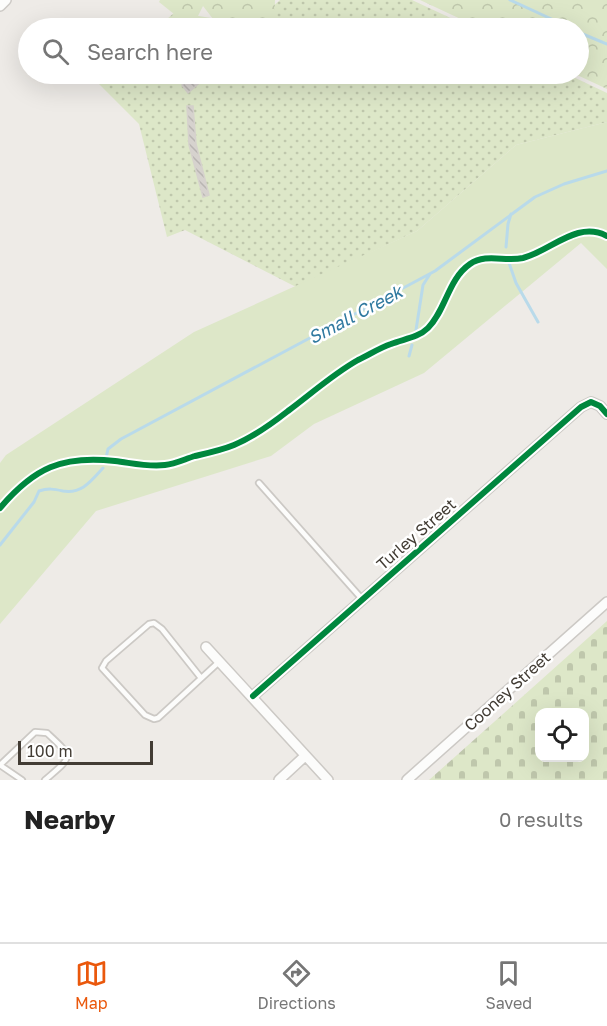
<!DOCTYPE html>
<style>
:root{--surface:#fff;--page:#f6f6f6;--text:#222;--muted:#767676;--line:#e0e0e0;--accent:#ea580c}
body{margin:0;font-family:"Golos Text",sans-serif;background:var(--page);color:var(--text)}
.controls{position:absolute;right:18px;bottom:18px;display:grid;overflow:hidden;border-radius:12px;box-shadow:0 6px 24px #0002}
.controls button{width:54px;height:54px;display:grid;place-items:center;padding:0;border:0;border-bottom:2px solid var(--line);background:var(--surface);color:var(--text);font:30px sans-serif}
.scale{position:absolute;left:18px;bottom:15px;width:135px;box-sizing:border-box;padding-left:6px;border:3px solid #423c34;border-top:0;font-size:16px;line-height:21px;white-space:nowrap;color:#423c34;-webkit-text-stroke:4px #fff;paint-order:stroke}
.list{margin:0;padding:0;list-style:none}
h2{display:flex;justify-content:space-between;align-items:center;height:78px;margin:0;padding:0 24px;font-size:26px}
h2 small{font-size:20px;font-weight:400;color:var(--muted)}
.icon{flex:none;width:33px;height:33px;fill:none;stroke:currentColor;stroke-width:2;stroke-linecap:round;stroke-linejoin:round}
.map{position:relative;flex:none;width:607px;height:780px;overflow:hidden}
.search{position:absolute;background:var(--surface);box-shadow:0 6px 24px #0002;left:18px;right:18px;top:18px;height:66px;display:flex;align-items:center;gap:15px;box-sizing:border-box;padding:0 21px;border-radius:33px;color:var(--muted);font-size:22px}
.sheet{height:162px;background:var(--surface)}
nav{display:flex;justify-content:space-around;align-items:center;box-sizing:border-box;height:84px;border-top:2px solid var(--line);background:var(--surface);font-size:16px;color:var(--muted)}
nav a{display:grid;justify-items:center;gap:3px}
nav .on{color:var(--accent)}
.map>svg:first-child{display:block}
.grass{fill:url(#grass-dots)}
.forest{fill:url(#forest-crowns)}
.cemetery{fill:url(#cemetery-stones);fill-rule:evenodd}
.park{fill:#dde7c8}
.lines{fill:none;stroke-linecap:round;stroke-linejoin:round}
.stream{stroke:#b9daea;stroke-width:3}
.building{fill:url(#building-back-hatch);stroke:#d6d2cd;stroke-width:1.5}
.lane-casing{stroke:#ccc9c5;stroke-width:8}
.street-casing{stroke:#ccc9c5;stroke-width:12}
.lane{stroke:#fcfcfb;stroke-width:4.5}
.street{stroke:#fcfcfb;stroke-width:9}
.cycleway-casing{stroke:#fff;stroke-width:10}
.cycleway{stroke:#00873e;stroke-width:6}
.labels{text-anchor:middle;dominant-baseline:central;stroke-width:5;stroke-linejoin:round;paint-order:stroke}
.street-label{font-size:16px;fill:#423c34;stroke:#fff}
.water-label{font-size:18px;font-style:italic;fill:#317aa0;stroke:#fff}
</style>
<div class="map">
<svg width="607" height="780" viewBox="0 0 607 780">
<defs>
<pattern id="grass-dots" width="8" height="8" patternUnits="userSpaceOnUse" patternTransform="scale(1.5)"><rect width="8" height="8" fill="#dde7c8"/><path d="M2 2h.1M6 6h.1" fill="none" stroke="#bfc7ac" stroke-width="1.8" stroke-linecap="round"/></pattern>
<pattern id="forest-crowns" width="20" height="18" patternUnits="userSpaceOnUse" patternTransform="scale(1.5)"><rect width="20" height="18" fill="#dde7c8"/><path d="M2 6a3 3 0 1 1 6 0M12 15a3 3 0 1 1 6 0" fill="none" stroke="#bfc7ac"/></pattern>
<pattern id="cemetery-stones" width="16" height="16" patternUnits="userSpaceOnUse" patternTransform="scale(1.5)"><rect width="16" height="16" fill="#dde7c8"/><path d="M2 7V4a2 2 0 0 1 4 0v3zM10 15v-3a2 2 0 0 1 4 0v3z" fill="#bfc7ac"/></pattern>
<pattern id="building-back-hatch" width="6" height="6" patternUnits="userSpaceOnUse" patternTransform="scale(1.5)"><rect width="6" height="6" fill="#d6d2ce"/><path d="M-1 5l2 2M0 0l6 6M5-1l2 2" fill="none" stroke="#b9b5b2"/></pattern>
</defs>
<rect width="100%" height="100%" fill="#eeebe7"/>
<path class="grass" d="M 280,0 L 412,0 L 472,28 L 157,28 L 175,12 L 253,25 Z
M 106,74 L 567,74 L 607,93 L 607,122 L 516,145 L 417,231 L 296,287 L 185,230 L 167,237 L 139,124 L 97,82 Z"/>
<path class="forest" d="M 160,0 L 275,0 L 274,28 L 220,28 L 203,6 L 195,22 L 179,18 L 159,2 Z
M 420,0 L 607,0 L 607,89 L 575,74 L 578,74 L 578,28 L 480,28 Z"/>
<path class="cemetery" d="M 607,621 L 607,780 L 429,780 ZM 540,712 L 584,712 L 584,758 L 540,758 Z"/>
<path class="park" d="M 607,122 L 607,269 L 581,243 L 424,373 L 314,424 L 271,456 L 96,511 L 0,624 L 0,463 L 6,455 L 194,332 L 417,231 L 516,145 Z"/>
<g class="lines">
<path class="stream" d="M 510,0 L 571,28
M 578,32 L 607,44
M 506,247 L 508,224 L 511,214
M 508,260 L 516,283 L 538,322
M 416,330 L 423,285 L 430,274
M 409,356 L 412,345
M 106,458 L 108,449 L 121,439 L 435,271 L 535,197 L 564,184 L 607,171
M 0,545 L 34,502 L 39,491 C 48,488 54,489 63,491 C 82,494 91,481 103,468"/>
</g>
<path class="building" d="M 195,74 L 201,74 L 205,78 L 188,93 L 182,85 Z
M 187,106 L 193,106 L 196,144 L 209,195 L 203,197 L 189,145 Z"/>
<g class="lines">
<g class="lane-casing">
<path id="lane" d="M 259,483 L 362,599
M 201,678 L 162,629 L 154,623 L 149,624 L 106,661 L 102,668 L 145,715 L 154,719 L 158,718 L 220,661
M 0,765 L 35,732 L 47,733 C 74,758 73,756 45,780
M 0,765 L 22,780"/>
</g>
<g class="street-casing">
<path id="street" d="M 0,6 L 6,0
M 206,647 L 328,780
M 253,696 L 581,407 L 591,402 L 600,406 L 607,414
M 279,780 L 305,756
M 407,780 L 607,602"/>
</g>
<use href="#lane" class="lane"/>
<use href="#street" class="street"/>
<g class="cycleway-casing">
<path id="cycleway" d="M 0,508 C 34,468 62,455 115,461 C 132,463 147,467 165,465 C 175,464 185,459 195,456 C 208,453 222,450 234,445 C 251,438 274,422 288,411 C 311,394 333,374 358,360 C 369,355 379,348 391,344 C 403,339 418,338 428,328 C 446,310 448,279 470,264 C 486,253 505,262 523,258 C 551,251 577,220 607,236
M 253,696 L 581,407 L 591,402 L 600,406 L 607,414"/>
</g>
<use href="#cycleway" class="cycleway"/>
</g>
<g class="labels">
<g class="street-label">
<text transform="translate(416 534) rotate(-41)">Turley Street</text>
<text transform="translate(507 691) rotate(-42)">Cooney Street</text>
</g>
<g class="water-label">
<text transform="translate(355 314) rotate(-28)">Small Creek</text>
</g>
</g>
</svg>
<div class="controls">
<button><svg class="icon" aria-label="locate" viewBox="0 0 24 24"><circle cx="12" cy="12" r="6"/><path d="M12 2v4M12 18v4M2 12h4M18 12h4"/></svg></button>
</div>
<div class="scale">100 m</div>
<div class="search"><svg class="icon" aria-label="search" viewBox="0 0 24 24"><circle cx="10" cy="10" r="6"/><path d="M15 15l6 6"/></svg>Search here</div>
</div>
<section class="sheet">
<h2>Nearby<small>0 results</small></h2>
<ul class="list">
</ul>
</section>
<nav>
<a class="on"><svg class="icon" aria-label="map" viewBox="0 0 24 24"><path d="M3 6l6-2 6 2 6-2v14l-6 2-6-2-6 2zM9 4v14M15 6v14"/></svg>Map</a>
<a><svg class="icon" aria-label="directions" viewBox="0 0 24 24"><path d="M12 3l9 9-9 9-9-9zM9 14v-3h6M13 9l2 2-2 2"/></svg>Directions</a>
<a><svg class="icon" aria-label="saved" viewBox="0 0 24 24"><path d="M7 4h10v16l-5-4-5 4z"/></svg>Saved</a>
</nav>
